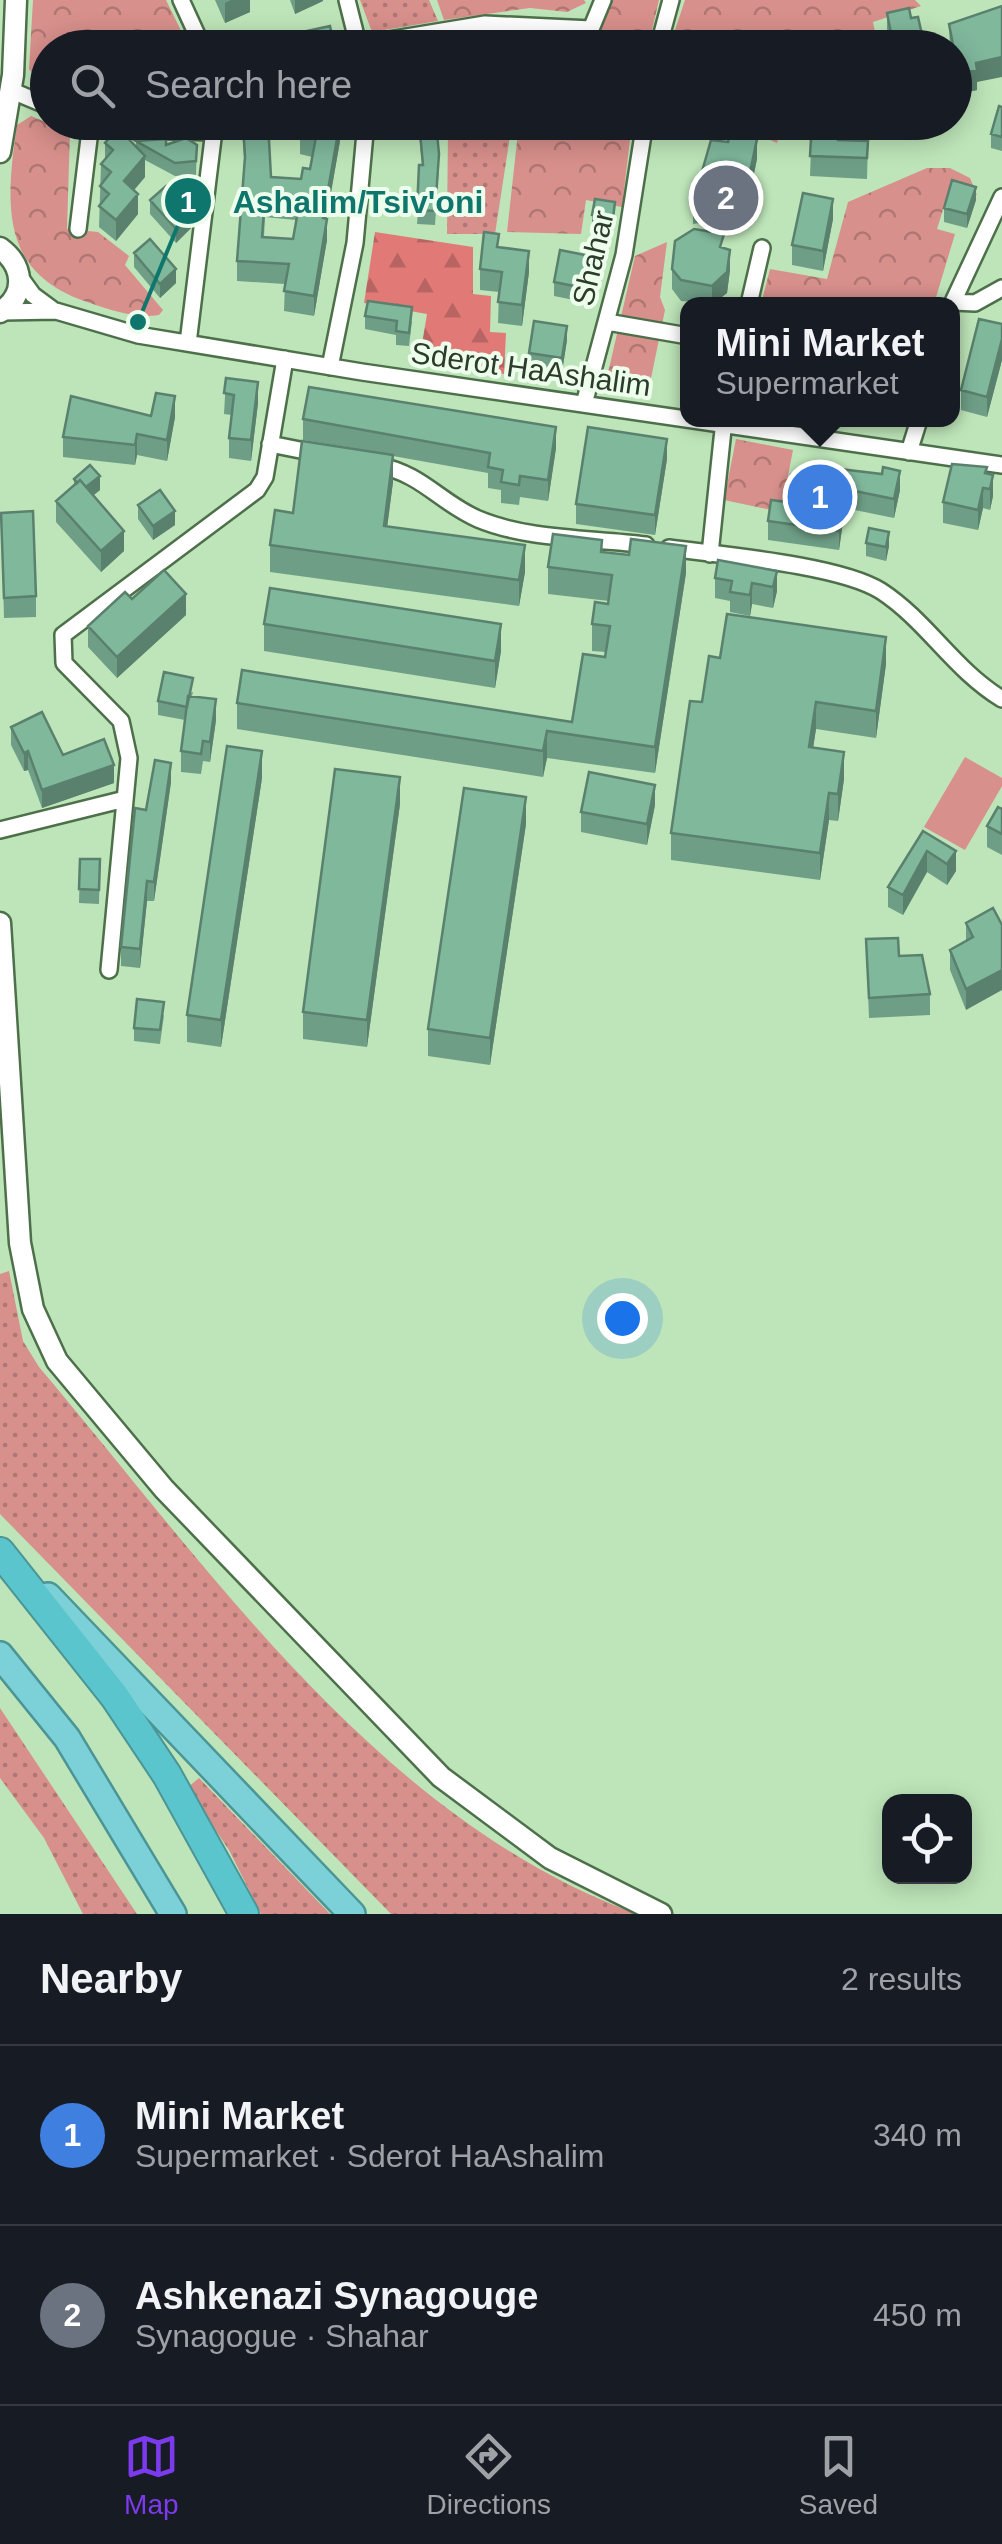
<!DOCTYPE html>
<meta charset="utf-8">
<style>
:root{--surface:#171b24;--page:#242831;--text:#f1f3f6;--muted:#9ea1a6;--line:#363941;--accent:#7c3aed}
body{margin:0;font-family:Arial,sans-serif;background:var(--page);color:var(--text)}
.controls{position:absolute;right:30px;bottom:30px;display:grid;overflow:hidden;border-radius:20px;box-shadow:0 5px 25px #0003}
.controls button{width:90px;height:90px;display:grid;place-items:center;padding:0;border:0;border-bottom:2px solid var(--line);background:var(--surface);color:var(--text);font:50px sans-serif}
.you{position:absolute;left:622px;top:1318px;width:35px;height:35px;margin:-25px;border:8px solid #fff;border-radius:50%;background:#1a73e8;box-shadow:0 0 0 15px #1a73e833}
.badge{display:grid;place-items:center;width:65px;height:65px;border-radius:50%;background:var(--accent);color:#fff;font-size:32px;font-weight:700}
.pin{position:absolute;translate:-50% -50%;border:5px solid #fff;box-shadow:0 2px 10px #0006}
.popup{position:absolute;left:680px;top:297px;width:280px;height:130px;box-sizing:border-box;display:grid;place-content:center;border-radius:20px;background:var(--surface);filter:drop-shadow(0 2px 8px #0005);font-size:32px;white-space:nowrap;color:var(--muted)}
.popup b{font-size:38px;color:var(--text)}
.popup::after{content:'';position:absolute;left:50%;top:100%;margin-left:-20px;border:20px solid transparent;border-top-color:var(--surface)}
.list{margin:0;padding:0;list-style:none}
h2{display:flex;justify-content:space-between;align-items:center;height:130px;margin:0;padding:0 40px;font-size:42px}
h2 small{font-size:32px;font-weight:400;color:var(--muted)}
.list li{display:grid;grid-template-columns:65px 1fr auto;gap:30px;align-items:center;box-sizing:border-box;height:180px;padding:0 40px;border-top:2px solid var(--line)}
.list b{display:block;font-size:38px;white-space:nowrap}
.list p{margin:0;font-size:32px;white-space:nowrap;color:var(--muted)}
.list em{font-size:32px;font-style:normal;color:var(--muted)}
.icon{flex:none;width:55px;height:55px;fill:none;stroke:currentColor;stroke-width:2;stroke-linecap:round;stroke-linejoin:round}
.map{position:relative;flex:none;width:1002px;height:1914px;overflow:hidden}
.search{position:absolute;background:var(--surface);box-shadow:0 5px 25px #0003;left:30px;right:30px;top:30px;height:110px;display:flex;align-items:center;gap:25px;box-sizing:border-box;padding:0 35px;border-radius:55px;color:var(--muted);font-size:38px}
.sheet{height:490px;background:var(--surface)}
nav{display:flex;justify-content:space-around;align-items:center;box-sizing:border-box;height:140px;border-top:2px solid var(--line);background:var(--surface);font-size:28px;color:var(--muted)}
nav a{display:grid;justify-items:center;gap:5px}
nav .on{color:var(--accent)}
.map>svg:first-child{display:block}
.grass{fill:url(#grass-dots)}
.forest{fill:url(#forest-firs)}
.park{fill:url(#park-crowns)}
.pitch{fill:#d8908c}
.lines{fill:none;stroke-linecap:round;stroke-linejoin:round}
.minor-casing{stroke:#4d704a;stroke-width:20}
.tertiary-casing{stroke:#4d704a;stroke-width:25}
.trunk-casing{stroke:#4b9595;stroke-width:30}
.motorway-casing{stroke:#4b9595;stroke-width:32}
.minor{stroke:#fff;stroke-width:15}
.tertiary{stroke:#fff;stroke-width:20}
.trunk{stroke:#7cd0d8;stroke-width:25}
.motorway{stroke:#5bc5ce;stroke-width:28}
.wall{fill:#6e9e86;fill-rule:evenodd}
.shaded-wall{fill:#5a816d}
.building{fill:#80b89c;stroke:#5a816d;stroke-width:2.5;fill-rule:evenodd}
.labels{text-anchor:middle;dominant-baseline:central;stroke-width:8;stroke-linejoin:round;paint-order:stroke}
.street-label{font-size:30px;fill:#2c3b2a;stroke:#eefeed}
.leader{fill:none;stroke:#0f766e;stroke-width:4}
.callout-dot{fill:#0f766e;stroke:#eefeed;stroke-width:4}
.mark-label{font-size:30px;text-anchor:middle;font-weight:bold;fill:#fff}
.callout-label{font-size:32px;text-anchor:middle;font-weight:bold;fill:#0f766e;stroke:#eefeed;stroke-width:8;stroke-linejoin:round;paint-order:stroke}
</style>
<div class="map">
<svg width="1002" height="1914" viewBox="0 0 1002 1914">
<defs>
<pattern id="grass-dots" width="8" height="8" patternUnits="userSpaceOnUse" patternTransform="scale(2.5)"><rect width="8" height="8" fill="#d8908c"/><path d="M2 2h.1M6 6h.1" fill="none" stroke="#af7773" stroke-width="1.8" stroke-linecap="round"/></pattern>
<pattern id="forest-firs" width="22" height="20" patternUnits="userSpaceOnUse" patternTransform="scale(2.5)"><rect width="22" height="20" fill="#e17977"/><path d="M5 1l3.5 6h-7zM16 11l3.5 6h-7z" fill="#b76462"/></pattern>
<pattern id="park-crowns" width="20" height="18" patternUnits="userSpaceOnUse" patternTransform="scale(2.5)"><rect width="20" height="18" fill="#d8908c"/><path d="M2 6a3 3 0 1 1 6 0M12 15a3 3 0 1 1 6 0" fill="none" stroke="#af7773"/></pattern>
</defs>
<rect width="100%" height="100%" fill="#bee5b9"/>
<path class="grass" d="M 360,0 L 429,0 L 438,21 L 372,32 Z
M 512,123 L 495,234 L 447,234 L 448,126 Z
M 9,1271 L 23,1341 L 39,1367 C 211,1570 377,1817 636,1914 L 391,1914 L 0,1514 L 0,1274 Z
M 0,1708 L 137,1914 L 83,1914 L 44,1838 L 0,1778 Z
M 199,1778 L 330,1914 L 261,1914 L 229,1850 L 187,1788 Z"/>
<path class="forest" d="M 524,36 L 522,47 L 428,47 Z
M 375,232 L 473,247 L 473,294 L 491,296 L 490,332 L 506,333 L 504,374 L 419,362 L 427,314 L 364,303 Z"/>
<path class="park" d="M 33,0 L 166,0 L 189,47 L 48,48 L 47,92 L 29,69 Z
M 437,0 L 584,0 L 586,3 L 567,12 L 530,8 L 444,20 Z
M 611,0 L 659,0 L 648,47 L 602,47 L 600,24 Z
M 685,0 L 915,0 L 921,6 L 873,22 L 878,47 L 669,48 Z
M 31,116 L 70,132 L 67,229 L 98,232 L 129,256 L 125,265 L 163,310 L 159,315 C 138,319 110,310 90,303 C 0,274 5,207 17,125 Z
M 519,123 L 622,123 L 631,131 L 622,207 L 586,200 L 581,234 L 507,232 Z
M 730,123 L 782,123 L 777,143 Z
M 927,168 L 950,168 L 970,178 L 977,195 L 950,187 L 937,229 L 955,234 L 934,304 L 761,304 L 770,269 L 827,279 L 848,202 Z
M 667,242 L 660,297 L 665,310 L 648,393 L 604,390 L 635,256 Z
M 736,439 L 793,450 L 781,512 L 724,500 Z"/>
<path class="pitch" d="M 965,757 L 1002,778 L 1002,786 L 965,850 L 924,827 Z"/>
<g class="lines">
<g class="minor-casing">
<path id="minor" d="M 181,0 L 203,48
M 347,0 L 359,48
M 358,45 L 485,24 L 591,29
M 594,48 L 591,29 L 603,0
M 658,48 L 671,0
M 10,90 L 48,106
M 93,122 L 137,130 L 215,132
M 78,229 L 91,122
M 20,277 L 33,295 L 52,309
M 953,302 L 975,303 L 1002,288
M 749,304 L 762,248
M 952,304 L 1002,197
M 2,312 L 56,311 L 138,335 L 362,372 L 1002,465
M 607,322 L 688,336
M 188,343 L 215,122
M 330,367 L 355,243 L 366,122
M 584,404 L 624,255 L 645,122
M 270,444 L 320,454
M 909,452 L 919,420
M 377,465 C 423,474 439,502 478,519 C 528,540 593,538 646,545
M 669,548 C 721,555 840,565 881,591 C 927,621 954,670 1002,699
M 710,554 L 724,420
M 0,830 L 125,799
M 109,970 L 129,758 L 121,721 L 64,663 L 63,635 L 257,490 L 265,477 L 285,359"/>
</g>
<g class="tertiary-casing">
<path id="tertiary" d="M 0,152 L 13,75 L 16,0
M 0,248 C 24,266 27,295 0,312
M 0,923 L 20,1243 L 33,1309 L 57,1361 L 164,1489 L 441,1777 L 550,1858 L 661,1914"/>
</g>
<g class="trunk-casing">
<path id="trunk" d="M 48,1596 L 352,1914
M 0,1655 L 67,1738 L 173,1914"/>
</g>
<g class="motorway-casing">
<path id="motorway" d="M 0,1552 L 115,1697 L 167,1775 L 244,1914"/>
</g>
<use href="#minor" class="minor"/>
<use href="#tertiary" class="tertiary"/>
<use href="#trunk" class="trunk"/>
<use href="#motorway" class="motorway"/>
</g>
<path class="wall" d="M 215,0 L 250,0 L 250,12 L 225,23 Z
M 290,0 L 323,0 L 323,1 L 295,14 Z
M 887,13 L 911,18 L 925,48 L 890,48 L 887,32 Z
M 949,24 L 977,82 L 977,90 L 954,95 L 954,48 L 950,48 Z
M 1002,107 L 1002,151 L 991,148 L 991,134 Z
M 241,122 L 268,122 L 271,177 L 301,179 L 310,169 L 312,157 L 300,154 L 300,134 L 340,141 L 326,219 L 327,240 L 314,316 L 284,311 L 285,284 L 237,281 L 237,261 L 245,168 ZM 265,217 L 296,220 L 293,239 L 264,237 Z
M 418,122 L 436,122 L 439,168 L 435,225 L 417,224 L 422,165 Z
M 812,122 L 839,122 L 839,140 L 868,141 L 867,179 L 810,176 Z
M 136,141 L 166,145 L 197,145 L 196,175 L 175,176 L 145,160 L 145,177 L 134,190 L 138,214 L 116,241 L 99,227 L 101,164 L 105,159 L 105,143 L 136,147 Z
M 728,142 L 757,159 L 745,216 L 693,224 L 693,203 Z
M 150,200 L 191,228 L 176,243 L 150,214 Z
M 976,200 L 967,228 L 944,222 L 944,208 Z
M 592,215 L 615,216 L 613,232 L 592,229 Z
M 833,219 L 823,271 L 792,265 L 792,245 Z
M 499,247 L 529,272 L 522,326 L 498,323 L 499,292 L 480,290 L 480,269 Z
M 134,253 L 176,283 L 160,298 L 134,267 Z
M 672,269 L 730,270 L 727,293 L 714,304 L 681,301 L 672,289 Z
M 595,271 L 589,303 L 554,296 L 554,282 Z
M 365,316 L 412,321 L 409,346 L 396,345 L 396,335 L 365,329 Z
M 1002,324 L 1002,360 L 987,417 L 961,410 L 961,390 Z
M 567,340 L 562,372 L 529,366 L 529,353 Z
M 226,378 L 258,403 L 251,461 L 229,458 L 229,438 L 232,415 L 224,414 Z
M 151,416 L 175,417 L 167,461 L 137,455 L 135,465 L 63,457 L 63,437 Z
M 303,419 L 556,448 L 548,501 L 520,497 L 519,505 L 501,503 L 501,490 L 488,488 L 488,473 L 393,456 L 393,482 L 387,526 L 525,572 L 519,606 L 270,572 L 270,545 L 293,513 L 352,448 L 303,440 Z
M 667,459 L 655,535 L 576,524 L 576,504 Z
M 987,474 L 993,496 L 990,510 L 983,508 L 978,530 L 943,523 L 943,502 Z
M 791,475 L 900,490 L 894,518 L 845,508 L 839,550 L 768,540 L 768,521 L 787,502 Z
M 74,479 L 100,490 L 93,495 L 124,551 L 101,572 L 56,522 L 56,501 L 74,486 Z
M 138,505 L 175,525 L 153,540 L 138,519 Z
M 1,513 L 36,596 L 36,617 L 4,618 Z
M 866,543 L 889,546 L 886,561 L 866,556 Z
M 602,552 L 686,573 L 655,773 L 547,758 L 543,777 L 237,729 L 237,703 L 572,722 L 605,657 L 606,652 L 592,651 L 592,624 L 608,604 L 609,601 L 548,594 L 548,567 Z
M 777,571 L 777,591 L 773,608 L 752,604 L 750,616 L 730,612 L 730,601 L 715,598 L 715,578 Z
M 132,599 L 186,615 L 117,678 L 88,647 L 88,626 Z
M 264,624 L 501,651 L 495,688 L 264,651 Z
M 720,658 L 886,664 L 876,738 L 816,729 L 813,748 L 844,779 L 838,821 L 829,820 L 820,880 L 671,860 L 671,833 L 702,702 Z
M 193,692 L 192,696 L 216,720 L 210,762 L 203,761 L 201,774 L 181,772 L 181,751 L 185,720 L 158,715 L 158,701 Z
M 11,727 L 63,755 L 114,783 L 42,808 L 28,770 L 24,771 L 11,745 Z
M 262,778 L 221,1047 L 187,1042 L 187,1015 Z
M 171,782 L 154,901 L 147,901 L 140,968 L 121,966 L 121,947 L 146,810 Z
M 400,804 L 367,1047 L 303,1039 L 303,1012 Z
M 655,805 L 647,845 L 581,832 L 581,812 Z
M 1002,809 L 1002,855 L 987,847 L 987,826 Z
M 526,824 L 490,1065 L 428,1056 L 428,1029 Z
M 923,831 L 956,871 L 947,885 L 927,872 L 903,915 L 888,907 L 888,887 Z
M 80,859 L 100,859 L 99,904 L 79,903 Z
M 966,923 L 1002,925 L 966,1010 L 950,970 L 950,950 L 966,941 Z
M 866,939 L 899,956 L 930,994 L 930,1015 L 869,1018 Z
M 164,1015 L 160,1044 L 134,1041 L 134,1028 Z"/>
<path class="shaded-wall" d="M 231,0 L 250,0 L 250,12 L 225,23 L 225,3 Z
M 295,0 L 323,0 L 323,1 L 295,14 Z
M 1002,57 L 1002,77 L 977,82 L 977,90 L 954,95 L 954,75 L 976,63 Z
M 340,122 L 340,141 L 323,239 L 323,218 Z
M 757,139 L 757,159 L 745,216 L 745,196 Z
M 145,156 L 145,177 L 124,202 L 124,181 Z
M 976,187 L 976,200 L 967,228 L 967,214 Z
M 138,194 L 138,214 L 116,241 L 116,220 Z
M 833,199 L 833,219 L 823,271 L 823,251 Z
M 191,214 L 191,228 L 176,243 L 176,229 Z
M 327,219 L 327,240 L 314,316 L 314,296 Z
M 730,250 L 730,270 L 727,293 L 712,304 L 712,286 Z
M 529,251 L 529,272 L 522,326 L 522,305 Z
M 595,257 L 595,271 L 589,303 L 589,289 Z
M 176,269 L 176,283 L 160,298 L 160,284 Z
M 567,326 L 567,340 L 562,372 L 562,358 Z
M 1002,339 L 1002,360 L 987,417 L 987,397 Z
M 258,382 L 258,403 L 251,461 L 251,440 Z
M 175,396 L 175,417 L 167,461 L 167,440 Z
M 556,427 L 556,448 L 548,501 L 548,480 Z
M 137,434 L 137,455 L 135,465 L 135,445 Z
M 667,439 L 667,459 L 655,535 L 655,515 Z
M 393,455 L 393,482 L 384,552 L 384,526 Z
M 900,471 L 900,490 L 894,518 L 894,499 Z
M 993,475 L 993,496 L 990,510 L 990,489 Z
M 100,476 L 100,490 L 83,504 L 83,490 Z
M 983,488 L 983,508 L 978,530 L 978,510 Z
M 845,489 L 845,508 L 839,550 L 839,531 Z
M 175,511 L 175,525 L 153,540 L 153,526 Z
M 124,531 L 124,551 L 101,572 L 101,551 Z
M 889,532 L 889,546 L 886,561 L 886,547 Z
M 525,545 L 525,572 L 519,606 L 519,580 Z
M 686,546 L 686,573 L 655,773 L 655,747 Z
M 777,571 L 777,591 L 773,608 L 773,587 Z
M 752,583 L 752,604 L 750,616 L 750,595 Z
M 186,594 L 186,615 L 117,678 L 117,657 Z
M 501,624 L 501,651 L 495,688 L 495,661 Z
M 886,637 L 886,664 L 876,738 L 876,711 Z
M 216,699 L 216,720 L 210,762 L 210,742 Z
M 816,702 L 816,729 L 809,774 L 809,747 Z
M 547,731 L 547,758 L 543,777 L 543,751 Z
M 28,751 L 28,770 L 24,771 L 24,753 Z
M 262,751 L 262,778 L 221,1047 L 221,1020 Z
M 844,752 L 844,779 L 838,821 L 838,794 Z
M 171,763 L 171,782 L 154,901 L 154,882 Z
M 114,765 L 114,783 L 42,808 L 42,790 Z
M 400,777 L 400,804 L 367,1047 L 367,1020 Z
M 655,785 L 655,805 L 647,845 L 647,824 Z
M 829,793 L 829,820 L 820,880 L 820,853 Z
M 526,797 L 526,824 L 490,1065 L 490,1038 Z
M 927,851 L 927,872 L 903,915 L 903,895 Z
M 956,851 L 956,871 L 947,885 L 947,864 Z
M 147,881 L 147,901 L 140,968 L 140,949 Z
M 1002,970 L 1002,990 L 966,1010 L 966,989 Z"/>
<path class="building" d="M 1002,6 L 1002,57 L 976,63 L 977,70 L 954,75 L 955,55 L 949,24 Z
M 909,8 L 911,18 L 918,17 L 925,48 L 894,48 L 887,13 Z
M 330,26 L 335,48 L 311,48 L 307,31 Z
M 999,106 L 1002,107 L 1002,137 L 991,134 Z
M 243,122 L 268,122 L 271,177 L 301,179 L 303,168 L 310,169 L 316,137 L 300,134 L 302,122 L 340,122 L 323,218 L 327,219 L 314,296 L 284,291 L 289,264 L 237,261 L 245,157 ZM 265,197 L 300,200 L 293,239 L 262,237 Z
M 419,122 L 436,122 L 439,154 L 435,211 L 417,210 L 419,165 L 423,165 Z
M 812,122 L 838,122 L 838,140 L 868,141 L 867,158 L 810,156 Z
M 118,128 L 145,156 L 124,181 L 138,194 L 116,220 L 99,206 L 109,194 L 100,186 L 111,172 L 101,164 L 113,150 L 105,143 Z
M 730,133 L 757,139 L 745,196 L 693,203 L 711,140 L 728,142 Z
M 186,138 L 197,145 L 196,161 L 175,163 L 136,141 L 166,139 L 166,145 Z
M 952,180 L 976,187 L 967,214 L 944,208 Z
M 166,186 L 191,214 L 176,229 L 150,200 Z
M 803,193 L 833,199 L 823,251 L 792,245 Z
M 595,199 L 615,202 L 613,218 L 592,215 Z
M 694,229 L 724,234 L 720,247 L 730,250 L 727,272 L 712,286 L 681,280 L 672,269 L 675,241 Z
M 484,232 L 499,234 L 497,247 L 529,251 L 522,305 L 498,302 L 502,272 L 480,269 Z
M 150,239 L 176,269 L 160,284 L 134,253 Z
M 560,250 L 595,257 L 589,289 L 554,282 Z
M 368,301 L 412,307 L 409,333 L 396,331 L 397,321 L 365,316 Z
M 979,319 L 1002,324 L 1002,339 L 987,397 L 961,390 Z
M 534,321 L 567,326 L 562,358 L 529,353 Z
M 226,378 L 258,382 L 251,440 L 229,438 L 234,395 L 224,393 Z
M 309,387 L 556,427 L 548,480 L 520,476 L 519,485 L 501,482 L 503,470 L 488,467 L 490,453 L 303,419 Z
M 156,393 L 175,396 L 167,440 L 137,434 L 135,445 L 63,437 L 71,396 L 151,416 Z
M 588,427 L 667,439 L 655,515 L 576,504 Z
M 302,441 L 393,455 L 384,526 L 525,545 L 519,580 L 270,545 L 275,510 L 293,513 Z
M 952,464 L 987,467 L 985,473 L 993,475 L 990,489 L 983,488 L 978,510 L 943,502 Z
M 90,465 L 100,476 L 86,487 L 80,480 L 77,483 L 74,479 Z
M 815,466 L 882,474 L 883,467 L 900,471 L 894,499 L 845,489 L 839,531 L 768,521 L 771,500 L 787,502 L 791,475 L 813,478 Z
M 80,480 L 124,531 L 101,551 L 56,501 Z
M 160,490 L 175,511 L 153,526 L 138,505 Z
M 33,511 L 36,596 L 4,598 L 1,513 Z
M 869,528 L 889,532 L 886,547 L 866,543 Z
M 553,534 L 602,540 L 601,552 L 629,555 L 631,539 L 686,546 L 655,747 L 547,731 L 543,751 L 237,703 L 242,670 L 572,722 L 583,654 L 605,657 L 610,626 L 592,624 L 595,602 L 608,604 L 612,575 L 548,567 Z
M 718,560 L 777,571 L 773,587 L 752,583 L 750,595 L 730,592 L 732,581 L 715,578 Z
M 164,570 L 186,594 L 117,657 L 88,626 L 125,592 L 132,599 Z
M 270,588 L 501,624 L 495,661 L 264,624 Z
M 727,614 L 886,637 L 876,711 L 816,702 L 809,747 L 844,752 L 838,794 L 829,793 L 820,853 L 671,833 L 690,701 L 702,702 L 709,656 L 720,658 Z
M 164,672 L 193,678 L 187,707 L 158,701 Z
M 188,696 L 216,699 L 210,742 L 203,741 L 201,754 L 181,751 Z
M 42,712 L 63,755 L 104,739 L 114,765 L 42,790 L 28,751 L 24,753 L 11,727 Z
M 227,746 L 262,751 L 221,1020 L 187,1015 Z
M 155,760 L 171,763 L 154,882 L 147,881 L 140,949 L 121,947 L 135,808 L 146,810 Z
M 335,769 L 400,777 L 367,1020 L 303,1012 Z
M 589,772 L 655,785 L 647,824 L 581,812 Z
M 464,788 L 526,797 L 490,1038 L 428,1029 Z
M 998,807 L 1002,809 L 1002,834 L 987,826 Z
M 923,831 L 956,851 L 947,864 L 927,851 L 903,895 L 888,887 Z
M 80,859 L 100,859 L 99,890 L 79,889 Z
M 993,908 L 1002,925 L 1002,970 L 966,989 L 950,950 L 973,937 L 966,923 Z
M 898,938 L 899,956 L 922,955 L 930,994 L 869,998 L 866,939 Z
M 137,999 L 164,1002 L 160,1030 L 134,1028 Z"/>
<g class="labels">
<g class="street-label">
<text transform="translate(593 258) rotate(-77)">Shahar</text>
<text transform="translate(531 369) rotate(8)">Sderot HaAshalim</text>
</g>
</g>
<path class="leader" d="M138 322L188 201"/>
<g class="callout-dot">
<circle cx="138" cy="322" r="10"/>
<circle cx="188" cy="201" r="25"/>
</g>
<g class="mark-label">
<text x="188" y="212">1</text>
</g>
<g class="callout-label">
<text x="358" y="213">Ashalim/Tsiv'oni</text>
</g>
</svg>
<div class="controls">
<button><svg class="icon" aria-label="locate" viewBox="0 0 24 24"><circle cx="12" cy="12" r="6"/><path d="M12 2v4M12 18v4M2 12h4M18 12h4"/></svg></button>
</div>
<div class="you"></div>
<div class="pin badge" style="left:820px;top:497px;background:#3f7fe0">1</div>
<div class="popup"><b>Mini Market</b>Supermarket</div>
<div class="pin badge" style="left:726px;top:198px;background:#6b7280">2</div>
<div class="search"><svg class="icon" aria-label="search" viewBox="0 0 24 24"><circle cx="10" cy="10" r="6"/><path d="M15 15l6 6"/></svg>Search here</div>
</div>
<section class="sheet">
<h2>Nearby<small>2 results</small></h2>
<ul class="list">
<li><span class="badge" style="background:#3f7fe0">1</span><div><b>Mini Market</b><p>Supermarket · Sderot HaAshalim</p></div><em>340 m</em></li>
<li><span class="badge" style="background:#6b7280">2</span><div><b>Ashkenazi Synagouge</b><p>Synagogue · Shahar</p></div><em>450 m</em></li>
</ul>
</section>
<nav>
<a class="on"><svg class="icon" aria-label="map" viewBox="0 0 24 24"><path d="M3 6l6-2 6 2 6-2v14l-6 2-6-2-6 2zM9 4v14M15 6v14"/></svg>Map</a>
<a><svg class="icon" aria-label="directions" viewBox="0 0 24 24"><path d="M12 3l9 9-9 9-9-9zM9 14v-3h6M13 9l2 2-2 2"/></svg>Directions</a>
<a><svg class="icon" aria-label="saved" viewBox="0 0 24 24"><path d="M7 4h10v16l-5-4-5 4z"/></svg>Saved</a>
</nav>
